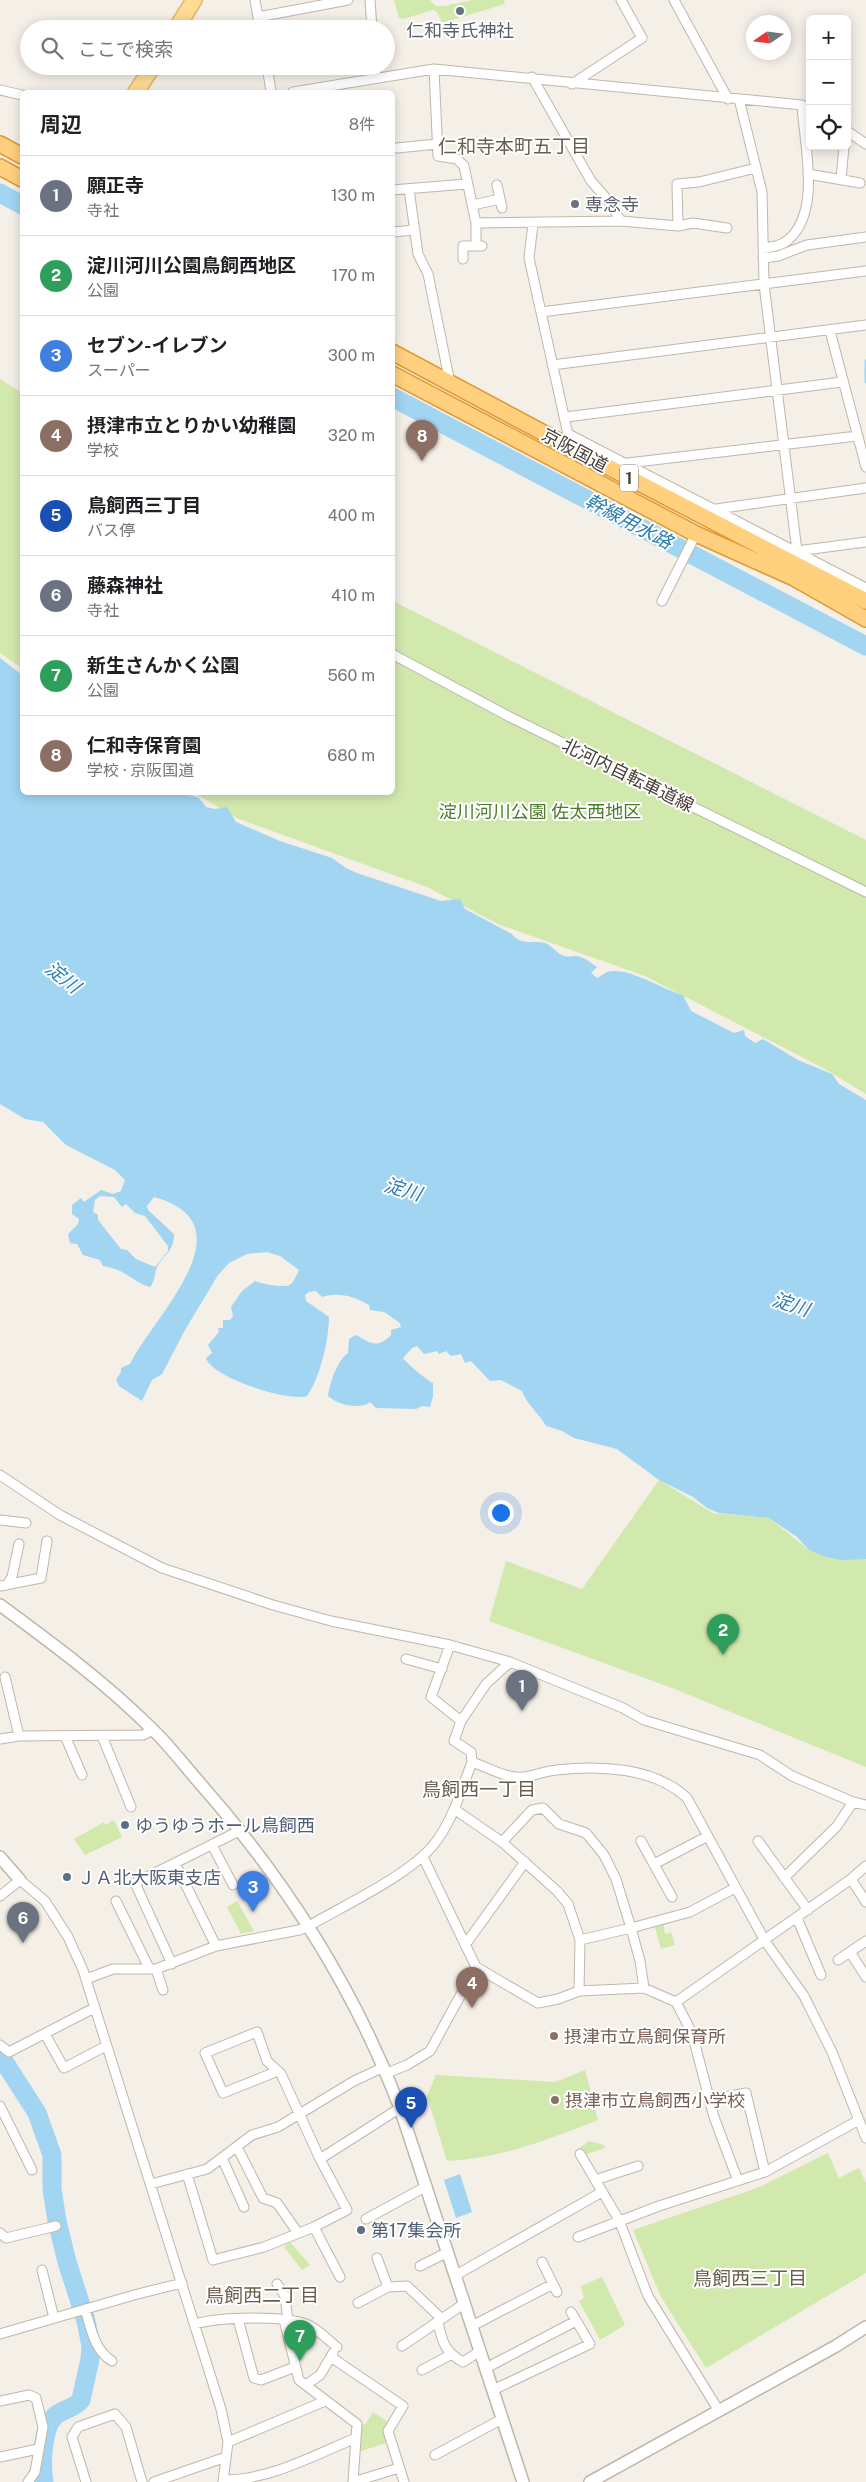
<!DOCTYPE html>
<html lang="ja">
<meta charset="utf-8">
<style>
:root{--surface:#fff;--page:#f2f2f2;--text:#202124;--muted:#757577;--line:#e0e0e0;--accent:#ff2a13}
body{margin:0;font-family:"Public Sans","Noto Sans JP",sans-serif;background:var(--page);color:var(--text)}
.controls{position:absolute;right:15px;top:15px;display:grid;overflow:hidden;border-radius:8px;box-shadow:0 2px 12px #0003}
.controls button{width:45px;height:45px;display:grid;place-items:center;padding:0;border:0;border-bottom:1px solid var(--line);background:var(--surface);color:var(--text);font:25px sans-serif}
.compass{position:absolute;left:746px;top:15px;width:45px;height:45px;border-radius:50%;background:var(--surface);box-shadow:0 2px 12px #0003;rotate:257deg}
.you{position:absolute;left:500px;top:1512px;width:18px;height:18px;margin:-12px;border:4px solid #fff;border-radius:50%;background:#1a73e8;box-shadow:0 0 0 8px #1a73e833}
.badge{display:grid;place-items:center;width:32px;height:32px;border-radius:50%;background:var(--accent);color:#fff;font-size:16px;font-weight:700}
.pin{position:absolute;translate:-50% -41px;filter:drop-shadow(0 1px 2px #0008)}
.pin::after{content:'';position:absolute;top:26px;width:18px;height:15px;background:inherit;clip-path:polygon(0 0,100% 0,50% 100%)}
.list{margin:0;padding:0;list-style:none}
h2{display:flex;justify-content:space-between;align-items:center;height:65px;margin:0;padding:0 20px;font-size:21px}
h2 small{font-size:16px;font-weight:400;color:var(--muted)}
.list li{display:grid;grid-template-columns:32px 1fr auto;gap:15px;align-items:center;box-sizing:border-box;height:80px;padding:0 20px;border-top:1px solid var(--line)}
.list b{display:block;font-size:19px;white-space:nowrap}
.list p{margin:0;font-size:16px;white-space:nowrap;color:var(--muted)}
.list em{font-size:16px;font-style:normal;color:var(--muted)}
.icon{flex:none;width:28px;height:28px;fill:none;stroke:currentColor;stroke-width:2;stroke-linecap:round;stroke-linejoin:round}
.map{position:relative;flex:none;width:866px;height:2482px;overflow:hidden}
.search{position:absolute;background:var(--surface);box-shadow:0 2px 12px #0003;left:20px;top:20px;width:375px;height:55px;display:flex;align-items:center;gap:12px;box-sizing:border-box;padding:0 18px;border-radius:28px;color:var(--muted);font-size:19px}
.panel{position:absolute;background:var(--surface);box-shadow:0 2px 12px #0003;left:20px;top:90px;width:375px;height:705px;border-radius:8px}
.map>svg:first-child{display:block}
.green{fill:#d2e9ae}
.water{fill:#a1d5f2;fill-rule:evenodd}
.lines{fill:none;stroke-linecap:round;stroke-linejoin:round}
.stream{stroke:#a1d5f2;stroke-width:3}
.river{stroke:#a1d5f2;stroke-width:19}
.minor-casing{stroke:#c0b7a9;stroke-width:11}
.tertiary-casing{stroke:#c0b7a9;stroke-width:14}
.primary-casing{stroke:#e7b862;stroke-width:18}
.trunk-casing{stroke:#e29833;stroke-width:18}
.minor{stroke:#fff;stroke-width:9}
.tertiary{stroke:#fff;stroke-width:11}
.primary{stroke:#ffdb95;stroke-width:15}
.trunk{stroke:#ffd07e;stroke-width:15}
.worship-dot{fill:#6b7280;stroke:#fff;stroke-width:2}
.service-dot{fill:#5c6f8a;stroke:#fff;stroke-width:2}
.education-dot{fill:#8d6e63;stroke:#fff;stroke-width:2}
.labels{text-anchor:middle;dominant-baseline:central;stroke-width:4;stroke-linejoin:round;paint-order:stroke}
.shield{fill:#fff;stroke:#7e7972;stroke-width:1}
.shield-label{font-size:16px;font-weight:bold;fill:#473f36}
.worship-label{font-size:18px;fill:#5b616d;stroke:#fff}
.street-label{font-size:18px;fill:#473f36;stroke:#fff}
.park-label{font-size:18px;fill:#4b7b27;stroke:#fff}
.service-label{font-size:18px;fill:#4e5e75;stroke:#fff;text-anchor:start}
.education-label{font-size:18px;fill:#785e54;stroke:#fff;text-anchor:start}
.neighbourhood-label{font-size:19px;fill:#6a5d4c;stroke:#fff}
.water-label{font-size:19px;font-style:italic;fill:#2a7dae;stroke:#fff}
</style>
<div class="map">
<svg width="866" height="2482" viewBox="0 0 866 2482">
<rect width="100%" height="100%" fill="#f4efe7"/>
<path class="green" d="M 394,0 L 430,0 L 436,6 L 444,6 L 472,0 L 504,0 L 505,4 L 442,23 L 437,12 L 433,10 L 403,19 L 399,18 Z
M 0,379 L 22,393 L 22,668 L 0,653 Z
M 393,601 L 866,840 L 866,1094 L 823,1068 L 645,976 L 500,925 L 427,887 L 239,819 L 194,793 L 392,792 Z
M 659,1480 L 713,1513 L 769,1518 L 809,1550 L 866,1558 L 866,1767 L 672,1688 L 489,1621 L 506,1561 L 582,1589 Z
M 114,1820 L 122,1837 L 85,1855 L 74,1839 L 104,1822 L 105,1825 Z
M 237,1901 L 254,1931 L 241,1934 L 227,1907 Z
M 663,1922 L 665,1934 L 671,1932 L 675,1945 L 661,1949 L 654,1924 Z
M 585,2070 L 598,2120 C 550,2139 499,2159 447,2161 L 427,2096 L 436,2075 L 555,2082 Z
M 589,2141 L 604,2145 L 605,2148 L 581,2156 L 578,2149 Z
M 828,2153 L 839,2178 L 859,2168 L 866,2183 L 866,2273 L 706,2368 L 661,2297 L 633,2230 L 757,2188 Z
M 290,2242 L 310,2265 L 302,2270 L 284,2247 Z
M 602,2277 L 625,2325 L 600,2340 L 579,2301 L 584,2298 L 581,2286 Z
M 373,2412 L 388,2422 L 384,2429 L 389,2442 L 358,2452 L 358,2428 L 361,2423 L 365,2425 Z"/>
<path class="water" d="M 0,658 L 22,675 L 22,792 L 183,793 L 199,798 L 206,807 L 215,809 L 227,807 L 236,822 L 280,841 L 332,858 L 346,868 L 357,873 L 441,901 L 460,899 L 465,909 L 512,934 C 521,946 533,940 545,943 C 553,946 556,953 564,956 C 568,957 572,956 576,956 C 584,957 590,962 597,967 L 591,973 L 597,978 C 600,977 604,973 607,972 C 628,966 663,990 683,995 L 691,1011 L 734,1033 L 744,1030 L 745,1036 L 755,1043 L 763,1039 L 798,1060 L 832,1074 L 839,1084 L 866,1100 L 866,1559 L 841,1560 L 823,1556 L 809,1550 L 797,1537 L 769,1518 L 719,1513 L 707,1508 L 693,1497 L 659,1480 L 617,1449 L 574,1438 L 562,1431 L 546,1426 C 539,1413 527,1405 522,1391 L 501,1380 L 490,1381 L 471,1361 L 465,1363 L 461,1354 L 451,1356 L 446,1351 L 439,1354 L 437,1351 L 424,1354 L 417,1346 L 412,1348 L 403,1358 C 407,1364 428,1381 433,1383 L 433,1396 L 430,1407 L 422,1406 L 416,1409 L 376,1408 L 370,1402 C 360,1410 338,1405 328,1396 C 330,1382 337,1361 348,1353 L 349,1339 L 356,1335 C 369,1342 377,1350 391,1335 L 391,1330 L 401,1327 L 400,1323 L 384,1312 L 370,1310 L 369,1305 C 354,1296 338,1292 322,1297 L 316,1291 L 309,1292 L 305,1295 L 306,1301 L 329,1317 C 329,1339 320,1378 307,1396 C 289,1402 212,1378 206,1358 L 212,1353 L 208,1345 L 219,1332 L 218,1328 L 223,1328 L 223,1320 L 230,1320 L 233,1316 L 231,1307 L 242,1291 L 255,1281 C 262,1284 285,1289 291,1284 C 294,1281 297,1274 299,1270 L 280,1256 L 267,1252 L 247,1254 L 229,1263 L 218,1275 L 185,1330 L 162,1374 L 152,1380 L 142,1401 L 119,1386 L 116,1380 L 121,1372 L 121,1368 L 130,1364 C 152,1318 253,1224 154,1197 L 147,1206 L 148,1210 L 174,1234 C 174,1250 166,1253 158,1265 C 154,1272 156,1280 150,1287 C 132,1282 126,1269 103,1266 L 100,1260 L 83,1255 L 77,1244 L 70,1243 L 68,1234 L 78,1224 L 79,1219 L 72,1214 L 72,1205 L 81,1198 L 84,1202 L 101,1190 L 113,1194 L 121,1191 L 125,1180 L 115,1170 L 66,1145 L 43,1122 L 25,1119 L 0,1104 ZM 100,1196 L 114,1197 L 122,1207 L 126,1204 L 135,1213 L 145,1216 L 168,1246 L 168,1251 L 155,1267 L 136,1259 L 127,1250 L 121,1249 L 98,1220 L 98,1215 L 93,1212 L 95,1200 Z
M 460,2174 L 472,2212 L 456,2218 L 444,2180 Z"/>
<g class="lines">
<path class="stream" d="M 866,361 L 866,382"/>
<path class="river" d="M 0,193 L 22,205
M 392,397 L 866,646
M 0,2055 L 37,2113 L 52,2155 L 52,2189 L 57,2221 L 67,2262 L 86,2321 L 91,2346 L 90,2359 L 81,2400 C 74,2409 62,2409 54,2417 C 42,2429 41,2466 44,2482"/>
<g class="minor-casing">
<path id="minor" d="M 255,0 L 260,29
M 370,0 L 372,29
M 674,0 L 728,99
M 258,17 L 348,0
M 267,66 L 271,92
M 375,66 L 376,77
M 434,69 L 438,156 L 457,159 L 464,166 L 476,223 L 621,221 L 678,226 L 693,223 L 727,228
M 532,77 L 591,181 L 606,198 L 621,221
M 572,84 L 642,38 L 621,0
M 0,90 L 22,95
M 293,92 L 434,69 L 802,105 L 810,109
M 739,99 L 762,192 L 764,284 L 797,551 L 866,542
M 847,131 L 866,144
M 397,148 L 437,144
M 808,174 L 860,183
M 841,179 L 844,146
M 497,185 L 502,208
M 409,189 L 418,254 L 428,274 L 450,383
M 392,190 L 467,184
M 473,205 L 500,199
M 533,224 L 529,258 L 569,439
M 678,226 L 677,184 L 699,182 L 756,168
M 392,232 L 415,230
M 476,246 L 476,223
M 763,248 C 772,247 781,246 788,240 C 822,211 804,144 802,105
M 763,258 L 778,256 L 807,245 L 866,237
M 463,259 L 463,246 L 482,246
M 541,312 L 866,271
M 830,331 L 866,467
M 552,365 L 866,325
M 566,417 L 842,382
M 570,435 L 866,588
M 628,463 L 857,436
M 716,509 L 866,488
M 662,601 L 696,534
M 392,654 L 510,717 L 866,892
M 0,1475 L 60,1515 L 162,1568 L 273,1605 L 331,1621 L 450,1645 L 510,1662 L 623,1708 L 644,1720 L 760,1755 L 792,1776 L 853,1802 L 866,1805
M 0,1520 L 26,1523
M 7,1585 L 12,1577 L 19,1544
M 0,1586 L 41,1578 L 47,1541
M 450,1645 L 431,1697 L 461,1721 L 454,1741 L 471,1752 L 472,1762
M 406,1659 L 442,1669
M 5,1677 L 19,1736
M 461,1721 L 486,1684 L 510,1662
M 65,1736 L 82,1775
M 102,1736 L 131,1807
M 0,1739 L 19,1736 L 143,1735 L 153,1730
M 454,1809 L 502,1842 L 557,1891 L 568,1904 L 580,1940 L 631,1928 L 640,1961 L 644,1988
M 641,1841 L 672,1897
M 758,1841 L 808,1910
M 502,1842 L 532,1810 L 543,1808 L 559,1824 L 586,1833 L 604,1855 L 616,1879 L 631,1928 L 690,1912 L 735,1888
M 212,1845 L 233,1885
M 423,1857 L 476,1967
M 175,1863 L 241,1830
M 654,1864 L 708,1836
M 784,1878 L 837,1826 L 853,1802
M 851,1879 L 866,1902
M 0,1896 L 20,1880 L 45,1901 L 68,1937 L 83,1970 L 221,2409 L 228,2442 L 223,2482
M 116,1901 L 149,1968
M 797,1918 L 821,1975
M 465,1945 L 525,1862
M 850,1952 L 866,1977
M 838,1960 L 866,1941
M 172,1964 L 135,1883 L 175,1863 L 216,1946
M 156,1969 L 163,1990
M 86,1979 L 113,1969 L 156,1969 L 216,1946 L 299,1930 L 309,1926 C 346,1904 415,1873 438,1839 C 454,1816 462,1788 472,1762 C 487,1767 507,1779 523,1777 C 534,1776 545,1771 556,1770 C 599,1765 654,1767 687,1798 L 765,1941 L 804,1996 L 832,2052 L 866,2138
M 579,1991 L 580,1940
M 676,2002 L 851,1879 L 866,1866
M 45,2034 L 64,2068 L 106,2046
M 0,2045 L 9,2052 L 94,2008
M 387,2073 L 407,2065 L 430,2051 L 476,1967 L 538,2003 L 558,1999 L 579,1991 L 644,1988 L 676,2002 L 692,2033 L 714,2117 L 738,2181
M 710,2100 L 746,2093 L 765,2172
M 0,2106 L 32,2170
M 237,2147 L 263,2198 L 277,2203 L 298,2233
M 580,2154 L 619,2220 L 648,2296 L 719,2411
M 222,2158 L 244,2207
M 320,2159 L 400,2108
M 187,2174 L 213,2260 L 264,2247 L 314,2227 L 347,2210 L 320,2159 L 281,2074 L 267,2061 L 257,2032 L 205,2053 L 223,2093 L 278,2071
M 595,2180 L 638,2166
M 151,2184 L 207,2169 L 252,2135 L 278,2127 L 354,2081 L 384,2067
M 366,2219 L 427,2186
M 314,2227 L 340,2277
M 0,2233 L 6,2238 L 56,2226
M 578,2237 L 659,2206 L 765,2172 L 859,2120
M 377,2258 L 388,2287
M 542,2262 L 557,2292
M 420,2266 L 448,2252
M 42,2270 L 54,2318
M 456,2275 L 602,2192
M 277,2284 L 285,2296 L 288,2321
M 358,2303 L 388,2287 L 407,2286 L 442,2319
M 85,2309 C 91,2328 94,2350 112,2361
M 238,2319 L 254,2378 L 261,2380 L 295,2367
M 284,2320 L 299,2380 L 357,2424 L 353,2482
M 438,2322 C 442,2342 445,2352 463,2362 L 480,2351
M 195,2324 C 220,2317 281,2315 306,2324 C 317,2328 328,2340 337,2347
M 472,2326 L 553,2284
M 0,2334 L 134,2295 L 182,2283
M 402,2346 L 465,2303
M 331,2357 L 403,2406 L 388,2431 L 404,2482
M 486,2368 L 576,2321
M 422,2370 L 450,2355
M 306,2385 L 320,2375 L 333,2353
M 493,2390 L 590,2344 L 571,2312
M 0,2401 L 29,2395 L 36,2398 L 43,2427 L 35,2472 L 28,2482
M 228,2442 L 325,2401
M 435,2455 L 502,2419
M 0,2457 L 38,2449
M 224,2480 C 270,2480 314,2455 356,2438
M 86,2482 L 72,2437 L 78,2427 L 115,2414 L 126,2427 L 142,2482
M 154,2482 L 226,2457
M 353,2482 L 399,2468"/>
</g>
<g class="tertiary-casing">
<path id="tertiary" d="M 0,1605 C 53,1644 106,1683 153,1730 C 169,1745 183,1764 198,1781 C 283,1877 354,1988 400,2108 L 523,2482
M 0,1857 L 20,1880
M 590,2482 L 836,2346 L 866,2327"/>
</g>
<g class="primary-casing">
<path id="primary" d="M 176,29 L 194,0
M 136,92 L 153,66"/>
</g>
<g class="trunk-casing">
<path id="trunk" d="M 0,144 L 22,156
M 0,167 L 22,179
M 392,352 L 568,446 L 866,601
M 392,374 L 696,534 L 794,578 L 866,619"/>
</g>
<use href="#minor" class="minor"/>
<use href="#tertiary" class="tertiary"/>
<use href="#primary" class="primary"/>
<use href="#trunk" class="trunk"/>
</g>
<g class="worship-dot">
<circle cx="460" cy="11" r="5"/>
<circle cx="575" cy="204" r="5"/>
</g>
<g class="service-dot">
<circle cx="125" cy="1825" r="5"/>
<circle cx="67" cy="1877" r="5"/>
<circle cx="361" cy="2230" r="5"/>
</g>
<g class="education-dot">
<circle cx="554" cy="2036" r="5"/>
<circle cx="555" cy="2100" r="5"/>
</g>
<g class="labels">
<rect class="shield" x="620" y="464.5" width="18" height="27" rx="4"/>
<g class="shield-label">
<text x="629" y="478">1</text>
</g>
<g class="worship-label">
<text x="460" y="30">仁和寺氏神社</text>
<text x="585" y="204" text-anchor="start">専念寺</text>
</g>
<g class="street-label">
<text transform="translate(575 450) rotate(28)">京阪国道</text>
<text transform="translate(628 775) rotate(26)">北河内自転車道線</text>
</g>
<g class="park-label">
<text x="540" y="811">淀川河川公園 佐太西地区</text>
</g>
<g class="service-label">
<text x="135" y="1825">ゆうゆうホール鳥飼西</text>
<text x="77" y="1877">ＪＡ北大阪東支店</text>
<text x="371" y="2230">第17集会所</text>
</g>
<g class="education-label">
<text x="564" y="2036">摂津市立鳥飼保育所</text>
<text x="565" y="2100">摂津市立鳥飼西小学校</text>
</g>
<g class="neighbourhood-label">
<text x="514" y="146">仁和寺本町五丁目</text>
<text x="479" y="1789">鳥飼西一丁目</text>
<text x="750" y="2278">鳥飼西三丁目</text>
<text x="262" y="2295">鳥飼西二丁目</text>
</g>
<g class="water-label">
<text transform="translate(629 521) rotate(28)">幹線用水路</text>
<text transform="translate(63 977) rotate(38)">淀川</text>
<text transform="translate(403 1189) rotate(16)">淀川</text>
<text transform="translate(791 1304) rotate(18)">淀川</text>
</g>
</g>
</svg>
<div class="controls">
<button>+</button>
<button>−</button>
<button><svg class="icon" aria-label="locate" viewBox="0 0 24 24"><circle cx="12" cy="12" r="6"/><path d="M12 2v4M12 18v4M2 12h4M18 12h4"/></svg></button>
</div>
<svg class="compass" viewBox="-18 -18 36 36"><path d="M0-13l5 13h-10z" fill="#e53935"/><path d="M0 13l5-13h-10z" fill="#757577"/></svg>
<div class="you"></div>
<div class="pin badge" style="left:522px;top:1711px;background:#6b7280">1</div>
<div class="pin badge" style="left:723px;top:1655px;background:#2e9e5b">2</div>
<div class="pin badge" style="left:253px;top:1912px;background:#3f7fe0">3</div>
<div class="pin badge" style="left:472px;top:2008px;background:#8d6e63">4</div>
<div class="pin badge" style="left:411px;top:2128px;background:#1a4fb4">5</div>
<div class="pin badge" style="left:23px;top:1943px;background:#6b7280">6</div>
<div class="pin badge" style="left:300px;top:2361px;background:#2e9e5b">7</div>
<div class="pin badge" style="left:422px;top:461px;background:#8d6e63">8</div>
<div class="search"><svg class="icon" aria-label="search" viewBox="0 0 24 24"><circle cx="10" cy="10" r="6"/><path d="M15 15l6 6"/></svg>ここで検索</div>
<section class="panel">
<h2>周辺<small>8件</small></h2>
<ul class="list">
<li><span class="badge" style="background:#6b7280">1</span><div><b>願正寺</b><p>寺社</p></div><em>130 m</em></li>
<li><span class="badge" style="background:#2e9e5b">2</span><div><b>淀川河川公園鳥飼西地区</b><p>公園</p></div><em>170 m</em></li>
<li><span class="badge" style="background:#3f7fe0">3</span><div><b>セブン-イレブン</b><p>スーパー</p></div><em>300 m</em></li>
<li><span class="badge" style="background:#8d6e63">4</span><div><b>摂津市立とりかい幼稚園</b><p>学校</p></div><em>320 m</em></li>
<li><span class="badge" style="background:#1a4fb4">5</span><div><b>鳥飼西三丁目</b><p>バス停</p></div><em>400 m</em></li>
<li><span class="badge" style="background:#6b7280">6</span><div><b>藤森神社</b><p>寺社</p></div><em>410 m</em></li>
<li><span class="badge" style="background:#2e9e5b">7</span><div><b>新生さんかく公園</b><p>公園</p></div><em>560 m</em></li>
<li><span class="badge" style="background:#8d6e63">8</span><div><b>仁和寺保育園</b><p>学校 · 京阪国道</p></div><em>680 m</em></li>
</ul>
</section>
</div>
